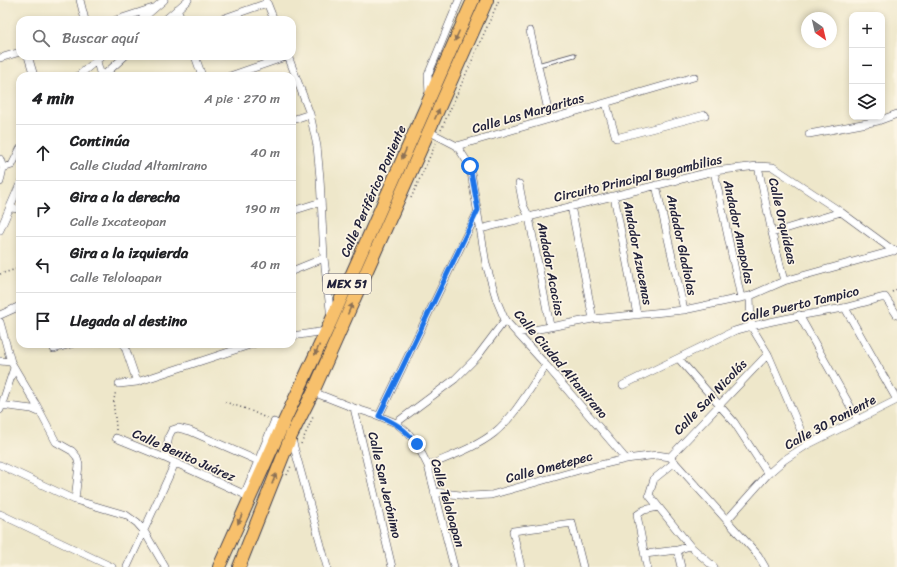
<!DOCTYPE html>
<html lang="es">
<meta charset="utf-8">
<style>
:root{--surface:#fff;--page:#f6f6f6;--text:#202124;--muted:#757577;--line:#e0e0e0}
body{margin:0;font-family:Sriracha,sans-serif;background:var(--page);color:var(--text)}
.controls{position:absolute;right:12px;top:12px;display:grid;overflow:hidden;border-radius:8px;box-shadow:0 2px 6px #0003}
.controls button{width:36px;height:36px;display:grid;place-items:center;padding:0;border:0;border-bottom:1px solid var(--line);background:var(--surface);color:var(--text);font:20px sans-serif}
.compass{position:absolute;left:801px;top:12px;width:36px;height:36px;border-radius:50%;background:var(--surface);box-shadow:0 2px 6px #0003;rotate:146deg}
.stop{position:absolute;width:12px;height:12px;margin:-9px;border:3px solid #1a73e8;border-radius:50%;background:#fff}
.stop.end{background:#1a73e8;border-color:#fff;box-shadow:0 1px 4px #0008}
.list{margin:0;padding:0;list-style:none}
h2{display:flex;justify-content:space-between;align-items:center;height:52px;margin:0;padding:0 16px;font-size:17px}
h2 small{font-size:13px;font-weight:400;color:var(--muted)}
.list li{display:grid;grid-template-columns:26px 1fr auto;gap:12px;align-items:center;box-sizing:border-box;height:56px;padding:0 16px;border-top:1px solid var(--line)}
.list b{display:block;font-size:15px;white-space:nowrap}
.list p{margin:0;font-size:13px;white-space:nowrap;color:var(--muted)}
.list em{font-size:13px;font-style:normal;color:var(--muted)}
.icon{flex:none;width:22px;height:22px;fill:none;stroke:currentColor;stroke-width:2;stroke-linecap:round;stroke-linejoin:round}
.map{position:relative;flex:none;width:897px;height:567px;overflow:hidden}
.search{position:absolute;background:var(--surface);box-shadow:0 2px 6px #0003;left:16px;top:16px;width:280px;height:44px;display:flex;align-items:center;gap:10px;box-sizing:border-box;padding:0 14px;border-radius:12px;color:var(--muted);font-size:15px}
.panel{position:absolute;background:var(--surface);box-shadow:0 2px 6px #0003;left:16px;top:72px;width:280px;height:276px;border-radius:12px}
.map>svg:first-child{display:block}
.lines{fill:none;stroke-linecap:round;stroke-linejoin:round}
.lane-casing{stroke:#414050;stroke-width:5}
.street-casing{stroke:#414050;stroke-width:8}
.primary-casing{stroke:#414050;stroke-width:14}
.path{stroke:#414050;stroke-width:1.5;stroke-dasharray:1 3;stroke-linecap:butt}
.lane{stroke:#fff;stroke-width:3.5}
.street{stroke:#fff;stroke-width:7}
.primary{stroke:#f7c06c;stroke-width:12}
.oneway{fill:#8c7154}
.route{stroke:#1a73e8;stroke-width:5}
.labels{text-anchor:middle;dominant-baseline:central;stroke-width:3.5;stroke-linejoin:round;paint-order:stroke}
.shield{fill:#fcf5e5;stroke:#63616e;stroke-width:1}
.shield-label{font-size:12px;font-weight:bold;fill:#22223b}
.street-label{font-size:13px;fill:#22223b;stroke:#fcf5e5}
</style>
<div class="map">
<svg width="897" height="567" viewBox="0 0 897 567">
<rect width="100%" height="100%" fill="#fcf5e5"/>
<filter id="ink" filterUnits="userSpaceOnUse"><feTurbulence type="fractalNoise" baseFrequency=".025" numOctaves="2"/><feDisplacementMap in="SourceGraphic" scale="8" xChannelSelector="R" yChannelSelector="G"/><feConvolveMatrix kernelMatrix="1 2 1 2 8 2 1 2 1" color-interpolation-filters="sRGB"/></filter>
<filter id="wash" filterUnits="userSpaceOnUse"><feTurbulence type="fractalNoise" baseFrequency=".012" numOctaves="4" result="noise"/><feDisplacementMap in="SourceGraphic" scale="16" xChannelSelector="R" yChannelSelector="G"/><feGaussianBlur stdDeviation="0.9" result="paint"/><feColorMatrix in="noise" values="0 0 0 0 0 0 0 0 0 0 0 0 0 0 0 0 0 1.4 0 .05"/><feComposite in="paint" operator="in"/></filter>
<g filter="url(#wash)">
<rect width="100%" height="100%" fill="#eee7ca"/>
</g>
<g filter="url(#ink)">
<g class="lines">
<g class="lane-casing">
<path id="lane" d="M 538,65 L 574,55"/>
</g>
<g class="street-casing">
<path id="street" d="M 80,0 L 85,20
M 266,0 L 274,20
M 177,9 L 182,20
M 116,20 L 153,8
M 141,20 L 164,0
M 165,20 L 188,0
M 219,20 L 267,3
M 530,31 L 550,119
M 28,56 L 34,76
M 195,56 L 202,76
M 288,56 L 310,114 L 317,146 L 320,178 L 324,258 L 331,318
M 0,58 L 20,52
M 96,58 L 101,76
M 78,76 L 102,56
M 103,76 L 125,56
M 230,76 L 288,56
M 429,94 L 428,75 L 459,0
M 606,103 L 616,138 L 705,115
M 292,120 L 310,114
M 430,132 L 457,146 L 470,166 L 486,264 L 497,301 L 505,320 L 546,365 L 626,459
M 809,134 L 878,121 L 897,114
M 457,146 L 694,77
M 0,159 L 3,168 L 0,182
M 758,166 L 772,233 L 784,281
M 3,168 L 12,165 L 20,149
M 714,171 L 741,298
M 519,184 L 523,205 L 529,217 L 550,326
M 656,185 L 684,310
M 614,196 L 637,315
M 571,206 L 593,319
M 10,208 L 20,209
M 292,211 L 321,202
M 480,229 L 714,171 L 758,166 L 773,167 L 841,212 L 894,251
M 0,230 L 20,184
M 772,233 L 841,212
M 292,271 L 324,258
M 750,296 L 751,326 L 768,354 L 807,445
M 845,308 L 897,400
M 0,315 L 20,306
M 799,315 L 858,420
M 0,322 L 11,362 L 37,406 L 56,442 L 72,451 L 77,457 L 79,465 L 75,500
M 517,333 L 593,319 L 684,310 L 750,296 L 784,281 L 896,250
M 292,336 L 326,331
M 124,344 L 137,382
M 54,349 L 71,344
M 679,359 L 734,422 L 768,474
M 0,361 L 11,362
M 119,384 L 137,382 L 253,344
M 623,385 L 734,331 C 770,320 806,315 843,308 C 857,305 871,300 885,297 L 897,315
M 313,392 L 354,408 L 379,416 L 396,423 L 409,434 L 417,444 L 428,466 L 454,567
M 0,405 L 32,409 L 39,412
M 354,408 L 392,567
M 0,410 L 14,368
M 379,416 L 478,211
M 396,423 L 455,379 L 477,357 L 505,320
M 291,436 L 327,567
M 116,438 L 165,458 L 248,496
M 670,457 L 758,555 L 765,567
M 670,457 L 768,354
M 165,458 L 169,436 L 172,430 L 178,428 L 190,431 L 261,462
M 675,462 L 654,479 L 649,495 L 690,546 L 714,567
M 0,465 L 75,500 L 126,515 L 137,523 L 144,531 L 165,567
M 428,466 C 450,456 475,448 494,433 C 516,415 530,388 546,365
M 434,492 L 469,496 L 491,495 L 583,469 L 626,459 L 657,455 L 670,457
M 244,495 L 274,422 L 284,428
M 0,514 L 112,567
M 727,520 L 768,474 L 784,460 L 807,445 L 897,400
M 677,550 L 681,567
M 645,554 L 677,550 L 690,546
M 127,567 L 175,463
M 521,567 L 513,531 L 572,523 L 583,567
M 647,567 L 637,515 L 644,510 L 658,507"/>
</g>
<g class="primary-casing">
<path id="primary" d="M 219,567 L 282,426 L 331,321 L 473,0
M 239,567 L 291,436 L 313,392 L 487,0"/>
</g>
<path class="path" d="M 441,130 L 499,0
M 411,198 L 436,143
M 0,274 L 20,268
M 892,292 L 897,289
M 225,402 L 249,410 L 268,419
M 116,430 C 116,415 111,407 116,391
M 301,444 L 313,417
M 287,475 L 291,466"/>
<use href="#lane" class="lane"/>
<use href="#street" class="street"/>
<use href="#primary" class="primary"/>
</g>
<defs><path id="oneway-solid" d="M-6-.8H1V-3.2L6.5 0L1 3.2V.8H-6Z"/></defs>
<g class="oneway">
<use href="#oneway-solid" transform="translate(457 36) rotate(114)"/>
<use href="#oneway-solid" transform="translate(437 114) rotate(-66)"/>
<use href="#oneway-solid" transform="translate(404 154) rotate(114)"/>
<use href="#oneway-solid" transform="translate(350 309) rotate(-66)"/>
<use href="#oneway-solid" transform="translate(317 350) rotate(115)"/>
<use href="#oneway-solid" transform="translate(274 479) rotate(-68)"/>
<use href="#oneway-solid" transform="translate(240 519) rotate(114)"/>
</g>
</g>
<g class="lines" filter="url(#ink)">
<path class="route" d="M 417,444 C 405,429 396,423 379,416 L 478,210 L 470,166"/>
</g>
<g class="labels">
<rect class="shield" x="323" y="274" width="48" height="20" rx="3"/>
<g class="shield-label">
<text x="347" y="284">MEX 51</text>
</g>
<g class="street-label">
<text transform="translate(528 113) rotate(-16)">Calle Las Margaritas</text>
<text transform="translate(638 178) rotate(-13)">Circuito Principal Bugambilias</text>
<text transform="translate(373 191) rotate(-66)">Calle Periférico Poniente</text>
<text transform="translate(783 221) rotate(77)">Calle Orquídeas</text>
<text transform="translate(739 232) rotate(78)">Andador Amapolas</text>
<text transform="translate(682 245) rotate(78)">Andador Gladiolas</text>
<text transform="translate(638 253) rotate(79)">Andador Azucenas</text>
<text transform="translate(551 269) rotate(79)">Andador Acacias</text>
<text transform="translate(800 304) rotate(-13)">Calle Puerto Tampico</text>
<text transform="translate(561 364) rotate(50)">Calle Ciudad Altamirano</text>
<text transform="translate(710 397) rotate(-46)">Calle San Nicolás</text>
<text transform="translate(830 422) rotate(-28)">Calle 30 Poniente</text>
<text transform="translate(184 455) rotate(24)">Calle Benito Juárez</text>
<text transform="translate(549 467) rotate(-15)">Calle Ometepec</text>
<text transform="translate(385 485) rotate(77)">Calle San Jerónimo</text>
<text transform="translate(448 503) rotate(74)">Calle Teloloapan</text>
</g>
</g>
</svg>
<div class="controls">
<button>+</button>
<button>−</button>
<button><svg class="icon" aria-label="layers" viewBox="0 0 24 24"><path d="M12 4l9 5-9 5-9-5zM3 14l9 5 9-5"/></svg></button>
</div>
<svg class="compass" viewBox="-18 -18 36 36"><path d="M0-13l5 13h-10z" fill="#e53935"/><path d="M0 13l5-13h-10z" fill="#757577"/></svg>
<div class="stop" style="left:470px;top:166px"></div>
<div class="stop end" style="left:417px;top:444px"></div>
<div class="search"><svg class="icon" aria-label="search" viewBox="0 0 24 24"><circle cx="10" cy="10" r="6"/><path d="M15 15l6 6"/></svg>Buscar aquí</div>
<section class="panel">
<h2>4 min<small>A pie · 270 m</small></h2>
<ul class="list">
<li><svg class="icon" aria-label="ahead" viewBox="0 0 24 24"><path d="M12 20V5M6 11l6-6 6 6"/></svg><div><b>Continúa</b><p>Calle Ciudad Altamirano</p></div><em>40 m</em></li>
<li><svg class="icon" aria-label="right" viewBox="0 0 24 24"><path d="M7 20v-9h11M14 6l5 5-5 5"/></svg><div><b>Gira a la derecha</b><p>Calle Ixcateopan</p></div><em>190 m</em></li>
<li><svg class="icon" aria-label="left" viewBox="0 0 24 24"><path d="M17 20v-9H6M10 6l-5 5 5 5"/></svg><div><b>Gira a la izquierda</b><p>Calle Teloloapan</p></div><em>40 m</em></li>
<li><svg class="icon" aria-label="arrive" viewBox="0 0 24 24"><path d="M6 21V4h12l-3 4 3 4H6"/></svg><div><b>Llegada al destino</b></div></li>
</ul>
</section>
</div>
